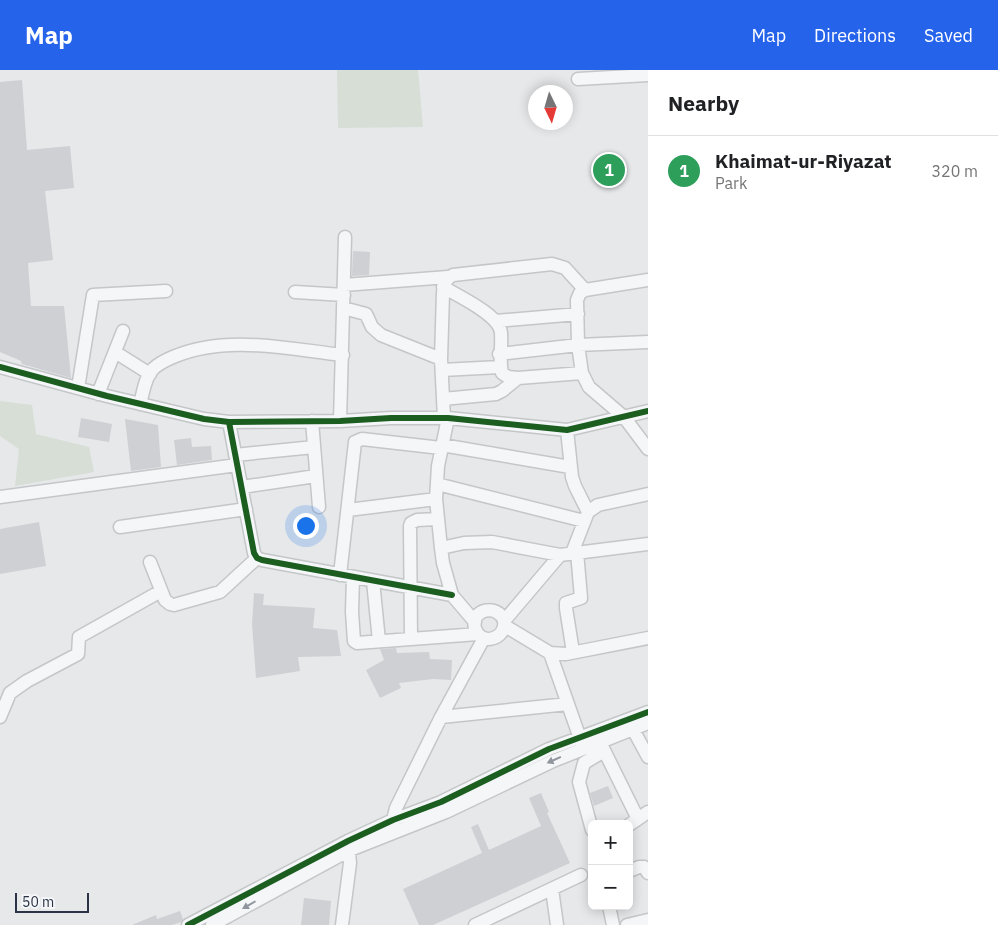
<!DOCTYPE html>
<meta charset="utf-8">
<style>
:root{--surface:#fff;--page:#f2f2f2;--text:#202124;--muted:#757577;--line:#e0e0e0;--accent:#2563eb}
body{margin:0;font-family:"IBM Plex Sans",sans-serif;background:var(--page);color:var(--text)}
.controls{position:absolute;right:15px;bottom:15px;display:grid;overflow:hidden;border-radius:8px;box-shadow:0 2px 12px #0003}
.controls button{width:45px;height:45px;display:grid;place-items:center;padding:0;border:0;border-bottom:1px solid var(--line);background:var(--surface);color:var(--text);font:25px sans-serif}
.compass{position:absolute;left:528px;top:15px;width:45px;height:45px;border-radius:50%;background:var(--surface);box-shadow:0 2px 12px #0003;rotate:175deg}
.scale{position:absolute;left:15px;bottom:12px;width:74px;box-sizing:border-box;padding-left:5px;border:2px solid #2b3445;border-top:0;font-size:14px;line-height:18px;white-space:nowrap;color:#2b3445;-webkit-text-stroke:4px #f4f6f9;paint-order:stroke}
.you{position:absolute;left:305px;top:455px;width:18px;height:18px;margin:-12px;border:4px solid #fff;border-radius:50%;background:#1a73e8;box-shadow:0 0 0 8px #1a73e833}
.badge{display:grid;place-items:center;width:32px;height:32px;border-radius:50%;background:var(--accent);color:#fff;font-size:16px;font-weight:700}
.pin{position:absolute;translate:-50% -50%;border:2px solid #fff;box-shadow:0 1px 5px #0006}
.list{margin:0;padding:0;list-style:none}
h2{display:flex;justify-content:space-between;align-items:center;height:65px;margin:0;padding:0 20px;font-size:21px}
h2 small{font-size:16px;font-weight:400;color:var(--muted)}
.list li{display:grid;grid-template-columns:32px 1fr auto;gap:15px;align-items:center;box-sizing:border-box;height:70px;padding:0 20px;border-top:1px solid var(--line)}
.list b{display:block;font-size:19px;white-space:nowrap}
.list p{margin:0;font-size:16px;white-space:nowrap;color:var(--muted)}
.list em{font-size:16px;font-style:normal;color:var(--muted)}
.map{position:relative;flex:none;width:648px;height:855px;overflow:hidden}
header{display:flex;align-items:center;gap:30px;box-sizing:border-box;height:70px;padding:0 25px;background:var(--accent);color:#fff}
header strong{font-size:24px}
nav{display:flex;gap:28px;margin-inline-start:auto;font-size:18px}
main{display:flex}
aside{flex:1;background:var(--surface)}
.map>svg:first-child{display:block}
.green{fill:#d6ded6}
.building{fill:#ced0d3}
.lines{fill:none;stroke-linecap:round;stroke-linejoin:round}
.minor-casing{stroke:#c4c6c8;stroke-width:15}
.minor{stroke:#f5f6f7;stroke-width:12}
.cycleway-casing{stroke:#f4f6f9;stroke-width:9}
.cycleway{stroke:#1b5e20;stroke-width:6}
.oneway{fill:#90959e}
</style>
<header>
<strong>Map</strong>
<nav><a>Map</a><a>Directions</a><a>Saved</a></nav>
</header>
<main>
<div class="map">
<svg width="648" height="855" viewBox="0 0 648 855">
<rect width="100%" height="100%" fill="#e6e8ea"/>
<path class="green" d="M 337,0 L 418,0 L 423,57 L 338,58 Z
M 0,331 L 32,335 L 36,364 L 89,377 L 94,402 L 15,416 L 19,379 L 0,366 Z"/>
<path class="building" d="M 22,10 L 27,80 L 70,76 L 74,118 L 45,121 L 53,190 L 28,193 L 31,236 L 64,236 L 71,308 L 22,294 L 21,291 L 0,282 L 0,12 Z
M 353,181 L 370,182 L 369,205 L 352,206 Z
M 81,348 L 112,354 L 109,372 L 78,367 Z
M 125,349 L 158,355 L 161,397 L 131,401 Z
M 191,368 L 192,377 L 211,376 L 212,390 L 177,395 L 174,370 Z
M 39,452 L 46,496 L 0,504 L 0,459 Z
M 254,523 L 264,524 L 263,535 L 315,538 L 313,558 L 337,560 L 341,586 L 298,587 L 300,601 L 256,608 L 252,554 Z
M 396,578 L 397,583 L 429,582 L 430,589 L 452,590 L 451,610 L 433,609 L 399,613 L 401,618 L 380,628 L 366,600 L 384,590 L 380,579 Z
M 608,716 L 613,728 L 594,736 L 590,723 Z
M 541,723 L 549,742 L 547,743 L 570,793 L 433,855 L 419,855 L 403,819 L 482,783 L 471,757 L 478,754 L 489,780 L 541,756 L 529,728 Z
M 304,828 L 331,831 L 329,855 L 301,855 Z
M 180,841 L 183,849 L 181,852 L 172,855 L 132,855 L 156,845 L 157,849 Z"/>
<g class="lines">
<g class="minor-casing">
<path id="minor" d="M 578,9 L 648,5
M 648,210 L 585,220 L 580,223 L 577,230 L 578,275 L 582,303 L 589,317 L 624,347 L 648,379
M 344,215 L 448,207
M 443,217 C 458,226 500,245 501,263 C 502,277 499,289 502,303 L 508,307 L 518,308 L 582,303
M 295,222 L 344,225
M 343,238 L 366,244 L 372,257 L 381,265 L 441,289
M 495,251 L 578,244
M 115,282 L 150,304
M 499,284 L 578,275 L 648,272
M 0,297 L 107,326 L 204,349 L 229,352 L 340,351 L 391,348 L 448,348 L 567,360 L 648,341
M 442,300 L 500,297
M 78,318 L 93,225 L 166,221
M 98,324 L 123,261
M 443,329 L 496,324 L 502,321 L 518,308
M 140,334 C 143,323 145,307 153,299 C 159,293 166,290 173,287 C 226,264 287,279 343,285
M 444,348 L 441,289 L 443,223 C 444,214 445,209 453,205 L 552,194 L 565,198 L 585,220
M 448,348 L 438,396 L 436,429 L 441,478 L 443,493 L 452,525 L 475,552
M 312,351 L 319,437
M 340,351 L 345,167
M 229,352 L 254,483 L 257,488 L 262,490 L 452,525
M 567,360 L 572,407 L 575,416 L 588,442
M 442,375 L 570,397
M 235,385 L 314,377
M 437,414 L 584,451
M 242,417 L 316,406
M 0,427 L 237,395
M 348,440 L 436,429
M 120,457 L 246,439
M 441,478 L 464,473 L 492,472 L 560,485
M 572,483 L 588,442 L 598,435 L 648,424
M 150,492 L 165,530 L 170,534 L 174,535 L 220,522 L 257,488
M 340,505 L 355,372 L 362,369 L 441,378
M 353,507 L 352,542 L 354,571 L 357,573 L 478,564
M 373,511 L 379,571
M 504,551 C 498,533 470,539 475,558 C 480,577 507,569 504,551 L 560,485 L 648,474
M 505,556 L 550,583 L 566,584 L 648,568
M 411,568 L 410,456 L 411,453 L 417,450 L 437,449
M 573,582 L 566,538 L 566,533 L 581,528 L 577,482
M 550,583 L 582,674
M 0,647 L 10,623 L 27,611 L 78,584 L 79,567 L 161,521
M 441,647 L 568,634
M 629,652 L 648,687
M 597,666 L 638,749
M 629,755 L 648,742
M 394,756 L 393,750 L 396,738 L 441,647 L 484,568
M 592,760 L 579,712 L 584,693 L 604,681
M 629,801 L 639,797 L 644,797 L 648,803
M 552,819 L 557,855
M 609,836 L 613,855
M 188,855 L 348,771 L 393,750 L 441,732 L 549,679 L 648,642
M 212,855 L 350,780 L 446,742 L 553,691 L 648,653
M 342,855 L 350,793 L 348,773
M 475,855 L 581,805
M 627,855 L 648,850"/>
</g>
<use href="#minor" class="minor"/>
<g class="cycleway-casing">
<path id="cycleway" d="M 0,297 L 107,326 L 204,349 L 229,352 L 340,351 L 391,348 L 448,348 L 567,360 L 648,341
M 229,352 L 254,483 L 257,488 L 262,490 L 452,525
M 188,855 L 348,771 L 393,750 L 441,732 L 549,679 L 648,642"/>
</g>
<use href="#cycleway" class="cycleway"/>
</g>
<defs><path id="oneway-solid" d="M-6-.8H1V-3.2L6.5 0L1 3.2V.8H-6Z" transform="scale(1.25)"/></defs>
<g class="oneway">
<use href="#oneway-solid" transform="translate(554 690) rotate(156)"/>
<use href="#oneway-solid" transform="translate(249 835) rotate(150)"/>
</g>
</svg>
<div class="controls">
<button>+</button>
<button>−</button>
</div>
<svg class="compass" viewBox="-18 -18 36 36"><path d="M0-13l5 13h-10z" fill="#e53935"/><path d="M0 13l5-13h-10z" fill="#757577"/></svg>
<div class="scale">50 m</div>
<div class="you"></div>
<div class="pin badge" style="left:609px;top:100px;background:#2e9e5b">1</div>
</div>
<aside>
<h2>Nearby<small></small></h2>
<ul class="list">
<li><span class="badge" style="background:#2e9e5b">1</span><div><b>Khaimat-ur-Riyazat</b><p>Park</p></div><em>320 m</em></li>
</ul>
</aside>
</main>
